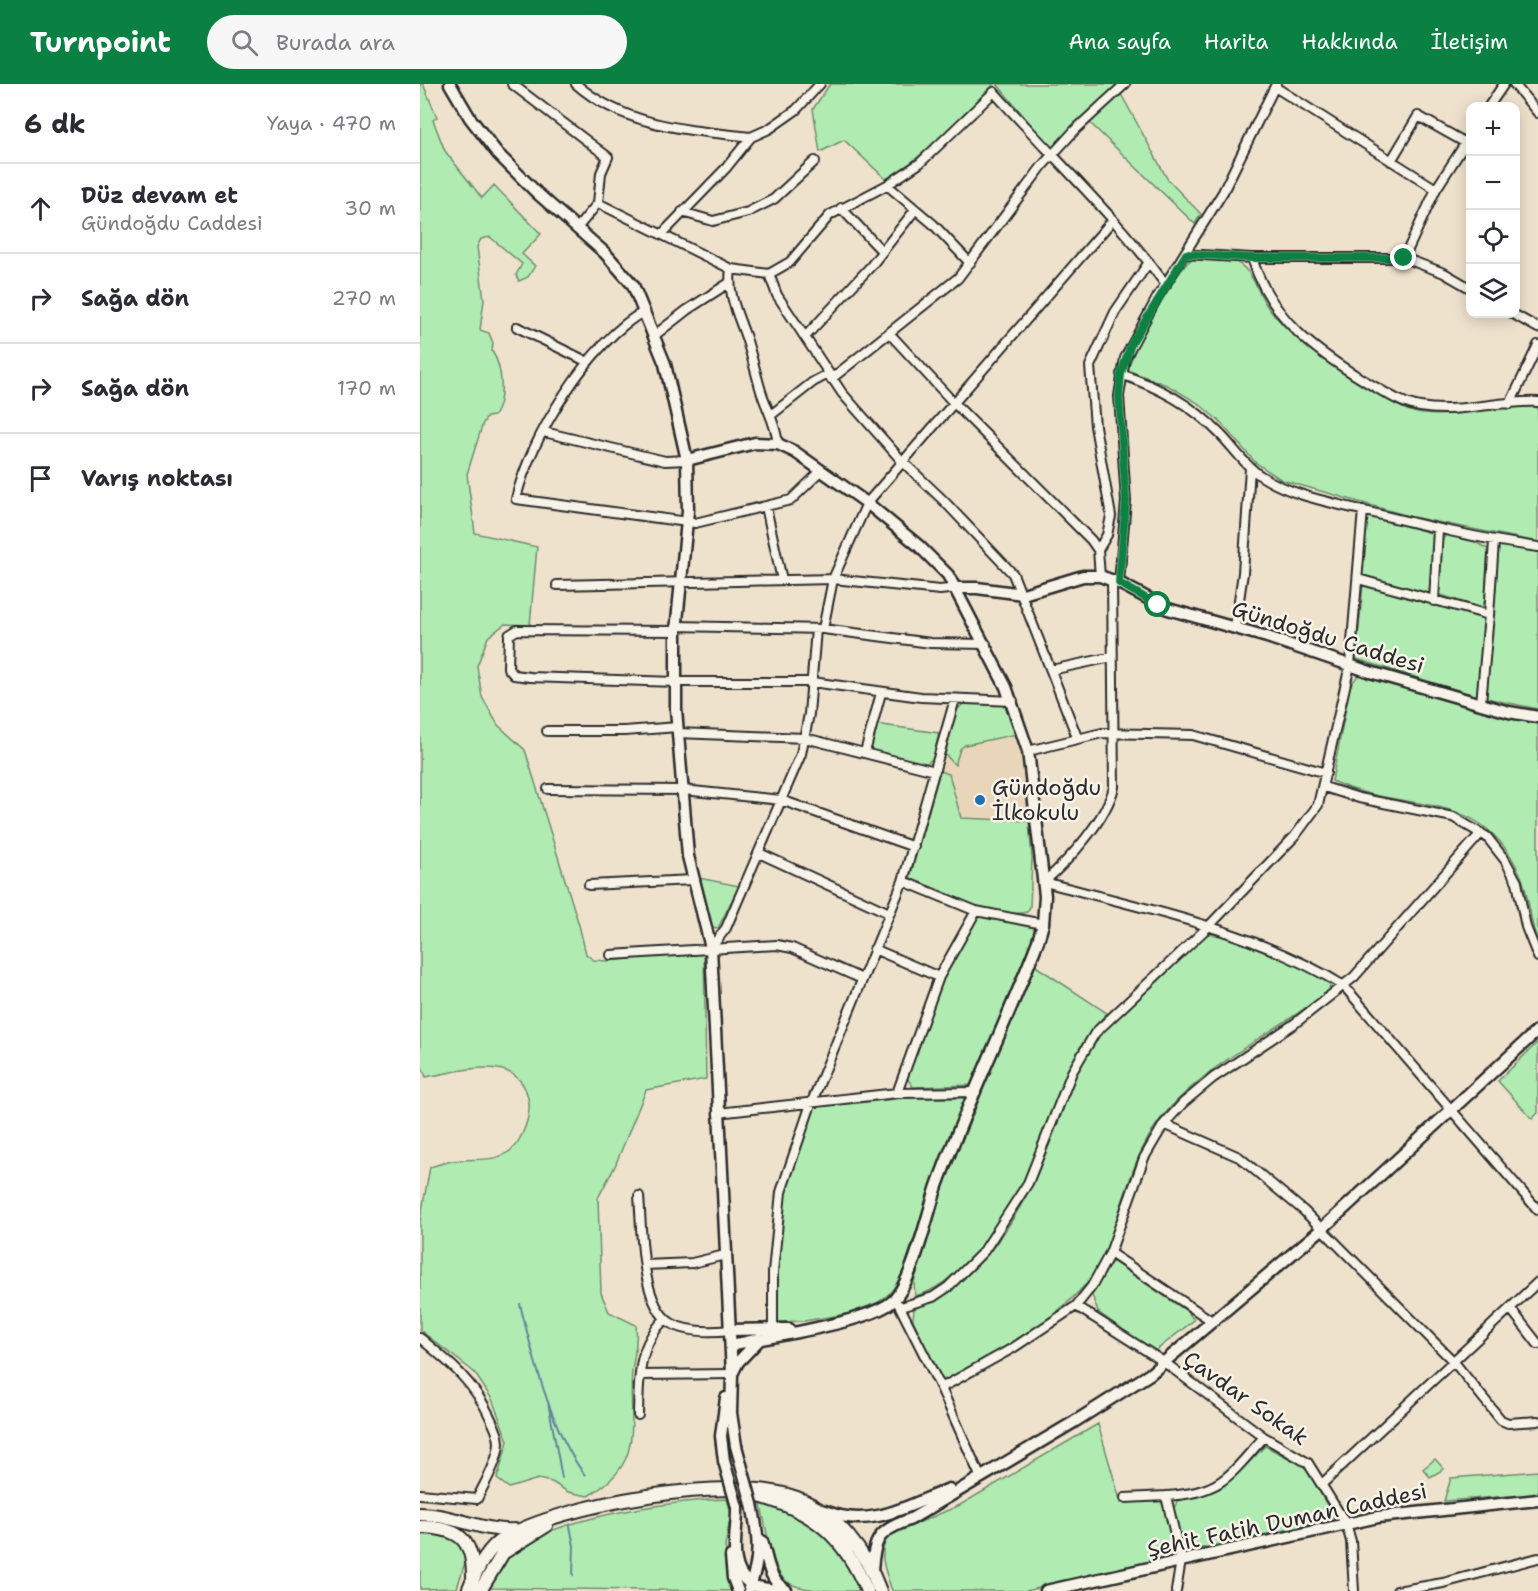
<!DOCTYPE html>
<html lang="tr">
<meta charset="utf-8">
<style>
:root{--surface:#fff;--page:#f7f7f7;--text:#2b2b33;--muted:#7c7c81;--line:#e1e1e2;--accent:#0b8043}
body{margin:0;font-family:"Shantell Sans",sans-serif;background:var(--page);color:var(--text)}
.controls{position:absolute;right:18px;top:18px;display:grid;overflow:hidden;border-radius:12px;box-shadow:0 3px 15px #0003}
.controls button{width:54px;height:54px;display:grid;place-items:center;padding:0;border:0;border-bottom:2px solid var(--line);background:var(--surface);color:var(--text);font:30px sans-serif}
.stop{position:absolute;width:18px;height:18px;margin:-14px;border:4px solid #0b8043;border-radius:50%;background:#fff}
.stop.end{background:#0b8043;border-color:#fff;box-shadow:0 2px 6px #0008}
.list{margin:0;padding:0;list-style:none}
h2{display:flex;justify-content:space-between;align-items:center;height:78px;margin:0;padding:0 24px;font-size:26px}
h2 small{font-size:20px;font-weight:400;color:var(--muted)}
.list li{display:grid;grid-template-columns:39px 1fr auto;gap:18px;align-items:center;box-sizing:border-box;height:90px;padding:0 24px;border-top:2px solid var(--line)}
.list b{display:block;font-size:22px;white-space:nowrap}
.list p{margin:0;font-size:20px;white-space:nowrap;color:var(--muted)}
.list em{font-size:20px;font-style:normal;color:var(--muted)}
.icon{flex:none;width:33px;height:33px;fill:none;stroke:currentColor;stroke-width:2;stroke-linecap:round;stroke-linejoin:round}
.map{position:relative;flex:none;width:1118px;height:1507px;overflow:hidden}
header{display:flex;align-items:center;gap:36px;box-sizing:border-box;height:84px;padding:0 30px;background:var(--accent);color:#fff}
header strong{font-size:28px}
nav{display:flex;gap:33px;margin-inline-start:auto;font-size:21px}
.search{width:420px;height:54px;background:var(--page);display:flex;align-items:center;gap:15px;box-sizing:border-box;padding:0 21px;border-radius:33px;color:var(--muted);font-size:22px}
main{display:flex}
aside{flex:1;background:var(--surface)}
.map>svg:first-child{display:block}
.built{fill:#e9d6ba}
.green{fill:#b0ecb2;stroke:#6e8c6e;stroke-width:1.5}
.lines{fill:none;stroke-linecap:round;stroke-linejoin:round}
.stream{stroke:#63859c;stroke-width:2}
.minor-casing{stroke:#2b2b2b;stroke-width:12}
.tertiary-casing{stroke:#2b2b2b;stroke-width:15}
.primary-casing{stroke:#2b2b2b;stroke-width:16}
.minor{stroke:#f7f3e8;stroke-width:8}
.tertiary{stroke:#f7f3e8;stroke-width:10}
.primary{stroke:#f7f3e8;stroke-width:12}
.tertiary-bridge-casing{stroke:#2b2b2b;stroke-width:15;stroke-linecap:butt}
.tertiary-bridge{stroke:#f7f3e8;stroke-width:10}
.route{stroke:#0b8043;stroke-width:8}
.poi-dot{fill:#1f6fb2;stroke:#f7f3e8;stroke-width:2}
.labels{text-anchor:middle;dominant-baseline:central;stroke-width:5;stroke-linejoin:round;paint-order:stroke}
.street-label{font-size:22px;fill:#2b2b2b;stroke:#f7f3e8}
.poi-label{font-size:22px;fill:#2b2b2b;stroke:#f7f3e8;text-anchor:start}
</style>
<header>
<strong>Turnpoint</strong>
<div class="search"><svg class="icon" aria-label="search" viewBox="0 0 24 24"><circle cx="10" cy="10" r="6"/><path d="M15 15l6 6"/></svg>Burada ara</div>
<nav><a>Ana sayfa</a><a>Harita</a><a>Hakkında</a><a>İletişim</a></nav>
</header>
<main>
<aside>
<h2>6 dk<small>Yaya · 470 m</small></h2>
<ul class="list">
<li><svg class="icon" aria-label="ahead" viewBox="0 0 24 24"><path d="M12 20V5M6 11l6-6 6 6"/></svg><div><b>Düz devam et</b><p>Gündoğdu Caddesi</p></div><em>30 m</em></li>
<li><svg class="icon" aria-label="right" viewBox="0 0 24 24"><path d="M7 20v-9h11M14 6l5 5-5 5"/></svg><div><b>Sağa dön</b></div><em>270 m</em></li>
<li><svg class="icon" aria-label="right" viewBox="0 0 24 24"><path d="M7 20v-9h11M14 6l5 5-5 5"/></svg><div><b>Sağa dön</b></div><em>170 m</em></li>
<li><svg class="icon" aria-label="arrive" viewBox="0 0 24 24"><path d="M6 21V4h12l-3 4 3 4H6"/></svg><div><b>Varış noktası</b></div></li>
</ul>
</aside>
<div class="map">
<svg width="1118" height="1507" viewBox="0 0 1118 1507">
<rect width="100%" height="100%" fill="#efe2cd"/>
<filter id="ink" filterUnits="userSpaceOnUse"><feTurbulence type="fractalNoise" baseFrequency=".0167" numOctaves="2"/><feDisplacementMap in="SourceGraphic" scale="12" xChannelSelector="R" yChannelSelector="G"/><feConvolveMatrix kernelMatrix="1 2 1 2 8 2 1 2 1" color-interpolation-filters="sRGB"/></filter>
<g filter="url(#ink)">
<path class="built" d="M 543,620 L 597,650 L 607,695 L 612,775 L 610,823 L 607,828 L 596,831 L 490,793 L 537,626 Z"/>
<path class="green" d="M 0,0 L 3,0 L 17,33 L 13,36 L 25,67 L 62,114 L 74,101 L 121,150 L 102,170 L 115,182 L 108,193 L 99,197 L 96,191 L 102,180 L 70,153 L 61,155 L 57,163 L 64,216 L 60,246 L 69,249 L 73,259 L 72,267 C 83,284 85,315 74,332 L 67,333 L 63,339 L 47,390 L 55,449 L 117,463 L 110,541 L 85,540 L 68,553 L 57,582 L 62,613 L 78,641 L 105,666 L 159,841 L 166,870 L 174,876 L 188,877 L 284,868 L 286,995 L 226,1006 L 195,1082 L 178,1114 L 181,1209 L 189,1228 L 216,1241 C 218,1258 214,1272 212,1288 C 209,1315 217,1351 205,1376 C 198,1391 182,1404 168,1412 L 148,1408 L 132,1398 L 118,1395 L 89,1404 L 77,1395 L 88,1357 L 72,1315 L 54,1288 L 0,1246 L 0,1137 L 10,1083 C 18,1081 25,1078 33,1077 C 51,1073 75,1080 91,1066 C 102,1056 110,1034 109,1020 C 103,966 42,987 6,993 L 0,977 Z
M 410,0 L 574,0 L 514,60 L 468,97 L 424,56 L 400,68 L 393,25 Z
M 577,0 L 701,0 L 632,66 Z
M 701,10 L 748,96 L 781,130 L 775,140 L 670,39 Z
M 809,175 C 837,184 835,211 853,230 C 884,263 919,287 958,310 C 972,318 987,329 1004,330 C 1040,334 1080,319 1118,322 L 1118,458 L 992,433 L 862,396 L 836,379 L 799,337 L 778,319 L 749,302 L 707,286 L 719,257 L 746,207 L 767,179 L 771,176 Z
M 949,431 L 1014,450 L 1009,510 L 942,491 L 945,438 Z
M 1026,451 L 1055,458 L 1068,465 L 1065,517 L 1061,524 L 1018,510 C 1019,494 1015,463 1026,451 Z
M 1079,461 L 1118,466 L 1118,625 L 1066,614 Z
M 943,500 L 1060,532 L 1064,537 L 1057,612 L 936,575 Z
M 939,590 L 1079,631 L 1118,637 L 1118,859 C 1109,837 1110,813 1101,792 C 1061,700 986,732 912,697 L 930,602 Z
M 543,620 L 588,620 L 597,650 L 545,661 L 540,665 L 535,681 L 525,670 L 537,626 Z
M 455,640 L 519,649 L 513,674 L 506,680 L 452,667 L 449,665 Z
M 520,687 L 529,690 L 541,734 L 609,737 L 612,775 L 610,823 L 607,828 C 582,835 509,810 490,793 Z
M 279,794 L 319,802 L 298,844 L 292,843 Z
M 558,832 L 617,844 L 552,1001 L 493,1003 L 487,994 L 523,894 Z
M 786,850 C 820,851 881,881 910,900 L 909,907 C 854,949 786,980 742,1033 C 712,1071 703,1122 686,1167 C 661,1228 580,1264 526,1297 L 521,1295 L 493,1236 L 494,1224 C 569,1196 609,1115 636,1044 C 647,1017 654,989 669,964 C 685,937 715,920 737,898 C 754,882 768,864 786,850 Z
M 614,881 L 687,929 C 650,964 637,1016 619,1062 C 602,1104 577,1149 544,1181 C 529,1195 515,1207 495,1212 L 494,1198 L 520,1111 Z
M 1118,958 L 1118,1029 L 1112,1035 L 1078,997 Z
M 486,1014 L 546,1014 L 511,1102 L 482,1191 L 471,1208 L 459,1218 L 427,1230 L 384,1237 L 357,1238 L 355,1200 L 364,1108 L 393,1023 Z
M 692,1177 L 768,1228 L 774,1236 L 734,1268 L 678,1228 L 672,1211 Z
M 678,1340 L 701,1419 L 741,1417 C 750,1439 757,1454 744,1475 L 606,1507 L 472,1507 C 466,1487 457,1472 468,1452 L 540,1421 Z
M 845,1362 L 886,1383 L 914,1434 L 913,1436 L 764,1468 L 753,1427 L 757,1417 L 801,1404 L 815,1393 Z
M 1015,1375 L 1024,1385 L 1010,1393 L 1003,1385 Z
M 1118,1387 L 1118,1410 L 1024,1417 L 1031,1394 Z
M 307,1415 L 311,1429 L 305,1463 L 314,1507 L 68,1504 C 73,1495 78,1484 84,1476 C 116,1435 255,1416 307,1415 Z
M 340,1417 C 391,1437 420,1453 441,1507 C 348,1507 359,1502 340,1417 Z
M 10,1450 L 36,1455 L 47,1472 L 37,1504 L 0,1505 L 0,1451 Z"/>
<g class="lines">
<path class="stream" d="M 100,1220 C 113,1273 132,1349 165,1391
M 128,1318 L 142,1394
M 150,1442 L 154,1462 L 153,1491"/>
<g class="minor-casing">
<path id="minor" d="M 92,0 L 188,73 L 181,89 L 178,119 L 158,143
M 156,0 C 205,43 269,46 331,53
M 1094,0 L 1118,29
M 855,3 L 1016,105
M 1069,22 L 1084,0
M 971,77 L 998,32 L 1046,59
M 467,101 L 500,79 L 574,8 C 631,72 695,131 746,201
M 178,119 L 311,185 L 349,190 L 370,178 L 410,131 L 467,101 L 513,140 L 550,179
M 421,124 L 462,167
M 262,128 L 293,137 L 328,128 L 354,115 L 395,77
M 243,149 L 306,84 L 331,53 L 349,45 L 376,26 L 400,0
M 766,170 L 832,174 L 984,174 L 1024,189 L 1050,204
M 832,174 C 851,236 896,268 950,300 C 966,309 982,320 1000,323 C 1038,330 1079,316 1118,318
M 984,174 L 1016,105 L 1050,52
M 311,185 C 307,212 319,232 327,257 C 332,273 336,290 341,307 C 347,326 356,340 358,360
M 349,190 L 357,211 L 422,309 L 482,377 L 524,417 L 593,490 L 657,653
M 225,227 C 170,256 109,356 96,415 L 275,439 L 371,416 L 401,387
M 1093,230 L 1118,244
M 97,243 L 168,278
M 470,250 L 533,318 L 671,456 L 678,466 L 680,492
M 235,251 L 267,226 L 309,199
M 385,253 L 451,182 L 495,126
M 701,290 C 740,304 771,320 800,350 C 814,364 825,382 841,392 C 872,412 910,418 945,427 C 1002,441 1059,455 1118,463
M 411,295 L 538,194 L 623,81 L 655,46 L 705,0
M 1090,320 L 1118,261
M 351,331 L 393,298 L 408,290
M 124,348 L 245,377 L 267,376
M 346,423 L 362,496
M 678,466 L 687,451 L 691,432 L 675,342 L 670,282 L 695,228 L 729,178
M 938,495 L 1069,531 L 1061,619
M 699,499 L 706,417 L 699,312 L 705,274 L 738,212 L 803,108 L 856,0
M 137,501 L 413,495 L 520,506 L 537,504
M 1014,517 L 1018,445
M 1069,531 L 1074,457
M 256,542 L 403,545 L 511,559 L 566,560
M 815,543 L 823,489 L 830,384
M 403,545 L 413,495 L 447,419 L 692,137
M 256,547 L 97,546 L 89,551 L 88,584 L 94,591 L 110,593 L 255,598 L 392,598 L 501,613 L 593,617
M 631,586 L 692,573
M 127,647 L 204,647 L 258,643
M 258,649 L 385,654 L 515,687
M 608,667 L 682,649 L 773,651 L 906,689
M 445,668 L 461,609
M 904,703 L 939,714 L 1033,733 L 1067,753 L 1085,776 L 1097,798 L 1106,843 L 1118,873
M 128,705 L 263,706 L 361,716 L 494,763
M 1061,749 L 934,893 L 874,940 L 793,994 L 763,1019 L 744,1040 L 819,1073 L 884,1127 L 1034,1278 L 1081,1336 L 1088,1339 L 1118,1337
M 339,769 L 469,829
M 483,797 L 556,827 L 623,840
M 624,798 C 726,825 833,846 924,902 L 1118,1126
M 624,798 C 649,776 686,736 694,703 L 692,496
M 169,801 L 273,796
M 291,864 L 306,844 L 381,670 L 389,630 L 396,545
M 454,865 L 519,893
M 191,871 L 357,861 L 372,864 L 442,895
M 477,1009 L 519,893 L 556,827
M 298,1029 L 477,1009 L 556,1008
M 219,1112 C 222,1145 220,1220 251,1239 C 267,1249 291,1248 310,1246
M 690,1169 L 792,1237
M 225,1181 L 272,1179 L 305,1171
M 479,1221 L 521,1304
M 656,1222 L 744,1278 L 844,1353 L 888,1379 L 926,1440 L 931,1457 L 934,1507
M 481,1223 L 513,1213 L 528,1203 L 564,1167 L 608,1099 L 652,988 L 675,949 L 789,842 L 875,752 L 898,721 L 930,581 L 943,426
M 1090,1224 L 1118,1260
M 353,1244 L 353,1188 L 361,1108 L 391,1020 L 483,797 L 535,615
M 0,1254 C 29,1278 54,1298 70,1333 C 74,1341 79,1350 79,1359 C 78,1378 65,1398 57,1415 L 0,1410
M 220,1291 L 312,1290
M 218,1331 C 219,1295 217,1262 245,1235
M 560,1392 L 521,1304 L 593,1264 L 656,1222 L 672,1202 L 690,1169 L 724,1074 L 744,1040
M 902,1400 L 1118,1198
M 705,1414 L 746,1412
M 756,1507 L 761,1476 L 746,1412 C 802,1409 809,1392 844,1353
M 977,1507 L 1023,1499 L 1118,1474"/>
</g>
<g class="tertiary-casing">
<path id="tertiary" d="M 30,0 L 50,34 L 78,70 L 117,109 L 185,169 L 213,201 L 245,280 L 267,376 L 268,427 L 256,547 L 256,625 L 268,772 L 291,864 L 312,1290 L 311,1329 L 316,1362
M 267,376 L 335,359 L 358,360 L 375,368 L 447,419 L 499,462 L 528,491 L 586,603 L 608,667 L 625,812 L 623,840 L 618,857 C 586,940 547,1019 517,1102 C 507,1131 493,1197 473,1217 C 449,1239 346,1253 311,1261
M 537,504 L 557,504 L 603,510 L 663,492 L 680,492 L 699,499 L 748,525 L 847,553 L 950,588 L 1089,628 L 1118,633
M 310,1246 L 369,1245
M 313,1288 L 318,1278 L 339,1256
M 304,1377 L 301,1352 L 306,1314
M 317,1423 C 318,1447 306,1483 330,1500 C 338,1505 354,1505 363,1507
M 405,1427 C 449,1446 488,1422 529,1405
M 342,1457 C 347,1474 349,1498 366,1506
M 311,1472 L 313,1494 L 318,1507
M 452,1487 C 454,1453 459,1447 491,1435 L 654,1338 L 730,1290 L 903,1144 L 1118,946
M 329,1504 C 342,1475 338,1450 332,1420
M 626,1507 L 958,1433 L 1118,1416"/>
</g>
<g class="primary-casing">
<path id="primary" d="M 339,1412 C 396,1428 424,1453 447,1507
M 0,1430 C 33,1430 61,1448 95,1446
M 0,1443 C 37,1444 53,1453 53,1492
M 48,1507 C 55,1489 66,1465 83,1455 C 139,1420 316,1389 377,1414 C 417,1430 446,1468 460,1507
M 60,1507 L 83,1469 L 126,1442"/>
</g>
<use href="#minor" class="minor"/>
<use href="#tertiary" class="tertiary"/>
<use href="#primary" class="primary"/>
<g class="tertiary-bridge-casing">
<path id="tertiary-bridge" d="M 316,1362 L 332,1420
M 304,1377 L 317,1423"/>
</g>
<use href="#tertiary-bridge" class="tertiary-bridge"/>
</g>
</g>
<g class="lines" filter="url(#ink)">
<path class="route" d="M 738,521 L 699,499 L 706,417 L 699,312 L 701,290 L 711,260 L 766,170 L 832,174 L 984,174"/>
</g>
<circle class="poi-dot" cx="560" cy="716" r="6"/>
<g class="labels">
<g class="street-label">
<text transform="translate(908 553) rotate(17)">Gündoğdu Caddesi</text>
<text transform="translate(826 1314) rotate(35)">Çavdar Sokak</text>
<text transform="translate(867 1436) rotate(-12)">Şehit Fatih Duman Caddesi</text>
</g>
<g class="poi-label">
<text x="572" y="703">Gündoğdu<tspan x="572" dy="25">İlkokulu</tspan></text>
</g>
</g>
</svg>
<div class="controls">
<button>+</button>
<button>−</button>
<button><svg class="icon" aria-label="locate" viewBox="0 0 24 24"><circle cx="12" cy="12" r="6"/><path d="M12 2v4M12 18v4M2 12h4M18 12h4"/></svg></button>
<button><svg class="icon" aria-label="layers" viewBox="0 0 24 24"><path d="M12 4l9 5-9 5-9-5zM3 14l9 5 9-5"/></svg></button>
</div>
<div class="stop" style="left:738px;top:521px"></div>
<div class="stop end" style="left:984px;top:174px"></div>
</div>
</main>
